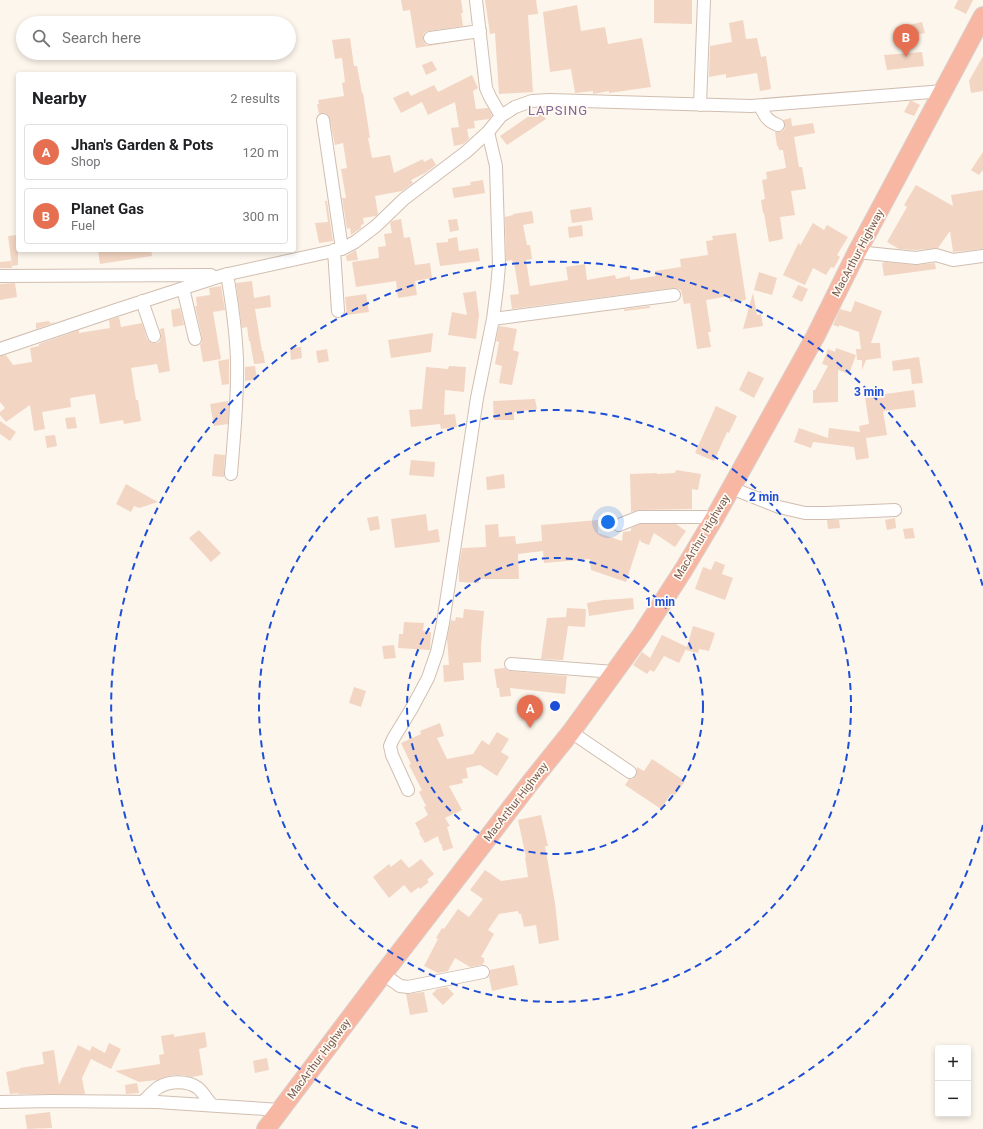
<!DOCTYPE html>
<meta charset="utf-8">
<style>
:root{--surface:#fff;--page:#f6f6f6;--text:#202124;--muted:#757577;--line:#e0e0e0;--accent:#e76f51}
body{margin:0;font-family:Roboto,sans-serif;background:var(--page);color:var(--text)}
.controls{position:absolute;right:12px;bottom:12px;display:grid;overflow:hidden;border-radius:4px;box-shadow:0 2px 6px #0003}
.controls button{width:36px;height:36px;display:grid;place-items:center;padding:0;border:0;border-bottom:1px solid var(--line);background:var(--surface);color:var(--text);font:20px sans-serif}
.you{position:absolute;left:608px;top:522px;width:14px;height:14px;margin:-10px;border:3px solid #fff;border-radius:50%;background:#1a73e8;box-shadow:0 0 0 6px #1a73e833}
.badge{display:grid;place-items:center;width:26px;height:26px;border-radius:50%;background:var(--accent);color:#fff;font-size:13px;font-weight:700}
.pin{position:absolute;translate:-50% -33px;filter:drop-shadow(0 1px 2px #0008)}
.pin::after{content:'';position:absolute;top:21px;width:14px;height:12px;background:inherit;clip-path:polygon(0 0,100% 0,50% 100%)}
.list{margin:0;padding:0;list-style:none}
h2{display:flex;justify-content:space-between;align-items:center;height:52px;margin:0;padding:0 16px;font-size:17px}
h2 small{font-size:13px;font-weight:400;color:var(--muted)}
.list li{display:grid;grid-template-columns:26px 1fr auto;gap:12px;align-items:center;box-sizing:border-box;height:56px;margin:0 8px 8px;padding:0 8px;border:1px solid var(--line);border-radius:4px}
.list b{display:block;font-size:15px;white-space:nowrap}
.list p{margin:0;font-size:13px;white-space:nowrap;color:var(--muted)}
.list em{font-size:13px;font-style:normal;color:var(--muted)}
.icon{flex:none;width:22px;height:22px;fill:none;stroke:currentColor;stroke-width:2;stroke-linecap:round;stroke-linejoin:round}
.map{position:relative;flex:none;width:983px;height:1129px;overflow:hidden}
.search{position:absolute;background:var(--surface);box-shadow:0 2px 6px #0003;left:16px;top:16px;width:280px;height:44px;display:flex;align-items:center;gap:10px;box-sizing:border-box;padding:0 14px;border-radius:22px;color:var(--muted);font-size:15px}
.panel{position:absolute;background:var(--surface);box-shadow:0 2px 6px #0003;left:16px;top:72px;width:280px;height:180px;border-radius:4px}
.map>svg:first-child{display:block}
.building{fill:#f3d5c3}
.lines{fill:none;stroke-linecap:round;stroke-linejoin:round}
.minor-casing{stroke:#d1beb0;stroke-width:14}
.highway-casing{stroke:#dad1cd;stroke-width:20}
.minor{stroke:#fff;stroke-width:12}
.highway{stroke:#f7b7a3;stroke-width:18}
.ring{fill:none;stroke:#1d4ed8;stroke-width:2;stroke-dasharray:7 5}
.labels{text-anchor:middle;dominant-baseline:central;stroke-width:3.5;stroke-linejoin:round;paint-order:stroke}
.street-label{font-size:11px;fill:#7a5c4d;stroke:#fffaf3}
.quarter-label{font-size:13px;letter-spacing:1px;fill:#846695;stroke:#fffaf3}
.centre{fill:#1d4ed8;stroke:#fffaf3;stroke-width:2}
.ring-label{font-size:12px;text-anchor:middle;font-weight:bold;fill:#1d4ed8;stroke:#fffaf3;stroke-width:3.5;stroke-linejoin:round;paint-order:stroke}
</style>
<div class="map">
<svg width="983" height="1129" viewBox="0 0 983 1129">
<rect width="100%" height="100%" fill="#fdf6ec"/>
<path class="building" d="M 401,0 L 461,0 L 463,13 L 461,13 L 463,26 L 429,31 L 425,32 L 423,35 L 423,39 L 424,43 L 427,45 L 431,45 L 460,41 L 416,48 L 410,10 L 403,11 Z
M 485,0 L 536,0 L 538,14 L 528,15 L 533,92 L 499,94 L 495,33 L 490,34 Z
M 654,0 L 692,0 L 692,24 L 654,23 Z
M 958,0 L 973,0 L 966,14 L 954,8 Z
M 577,5 L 581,31 L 605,27 L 608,44 L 642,38 L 651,87 L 609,93 L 609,91 L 593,94 L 593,91 L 575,93 L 571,69 L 550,72 L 543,12 Z
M 743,20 L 746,39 L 757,38 L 761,57 L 766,56 L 771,89 L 760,91 L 757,73 L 726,78 L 726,74 L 709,77 L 710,46 L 732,42 L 729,23 Z
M 922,22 L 925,33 L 897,39 L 895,28 Z
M 350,38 L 354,66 L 357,66 L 362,93 L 363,93 L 370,138 L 368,138 L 372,158 L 390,155 L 394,173 L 423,159 L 424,162 L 432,158 L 436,165 L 425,173 L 411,180 L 413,183 L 402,191 L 375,196 L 378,214 L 376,216 L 363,218 L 364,224 L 361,225 L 361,228 L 351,235 L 350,228 L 347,229 L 342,198 L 346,198 L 341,169 L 347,168 L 343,143 L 335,145 L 329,116 L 325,113 L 319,114 L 317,104 L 319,104 L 318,100 L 344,96 L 342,83 L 345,82 L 342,58 L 335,59 L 332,40 Z
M 922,52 L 924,66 L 887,70 L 884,55 Z
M 983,56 L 983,91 L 971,93 L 969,81 Z
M 432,61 L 437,70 L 426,75 L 422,65 Z
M 472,75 L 478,88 L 473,91 L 476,109 L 488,108 L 492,115 L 489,119 L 474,121 L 475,128 L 467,129 L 469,139 L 463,144 L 454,146 L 451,128 L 459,127 L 455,102 L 428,115 L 422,102 L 401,113 L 393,98 L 408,91 L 411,96 L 434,85 L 438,92 Z
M 910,101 L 912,101 L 920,105 L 914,116 L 904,112 Z
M 539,109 L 546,119 L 507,145 L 500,136 Z
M 791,118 L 792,126 L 813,123 L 815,133 L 794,137 L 799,167 L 802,167 L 806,189 L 791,191 L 795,215 L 780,217 L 783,239 L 769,242 L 764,213 L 763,213 L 761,200 L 765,199 L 762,180 L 767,179 L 766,172 L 786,168 L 783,150 L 779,150 L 778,146 L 777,146 L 775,132 L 779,132 L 783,131 L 785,128 L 785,124 L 783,120 Z
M 983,152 L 983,170 L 979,175 L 971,170 Z
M 483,180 L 485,193 L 454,198 L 452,188 L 471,185 L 470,182 Z
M 916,185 L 953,206 L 951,195 L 983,190 L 983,249 L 953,252 L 950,231 L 938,248 L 916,250 L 899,249 L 887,242 L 907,207 L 904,205 Z
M 325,201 L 327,201 L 333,241 L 319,243 L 315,223 L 328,222 Z
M 591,207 L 593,220 L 572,223 L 570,210 Z
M 532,211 L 534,223 L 523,225 L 527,245 L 530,245 L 532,259 L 526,260 L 530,286 L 568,280 L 566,267 L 585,264 L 587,280 L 615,275 L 616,279 L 630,276 L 630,280 L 656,276 L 655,271 L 681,267 L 680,259 L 708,255 L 706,241 L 713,240 L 712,236 L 736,233 L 746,300 L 730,302 L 729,296 L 706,300 L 711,332 L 708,332 L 711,347 L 697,349 L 690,303 L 684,304 L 681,290 L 680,290 L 676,288 L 673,288 L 512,309 L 510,295 L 519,294 L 514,262 L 513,262 L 512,260 L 506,261 L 505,217 L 513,215 L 513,214 Z
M 401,219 L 404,238 L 410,237 L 415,265 L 430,263 L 432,278 L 415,281 L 417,295 L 398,298 L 396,281 L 356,287 L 352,262 L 379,258 L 378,247 L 386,246 L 384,234 L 392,233 L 390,223 L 392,221 Z
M 457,219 L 459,230 L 450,232 L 448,220 Z
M 813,223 L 824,230 L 827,225 L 848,237 L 837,255 L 840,257 L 834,268 L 831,267 L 826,275 L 813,268 L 805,285 L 783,275 L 799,242 L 800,246 Z
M 582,225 L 583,236 L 569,238 L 568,227 Z
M 18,235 L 18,265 L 12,266 L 8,236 Z
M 457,237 L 459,251 L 478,248 L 480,261 L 440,266 L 436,243 L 448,242 L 448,239 Z
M 98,250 L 151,250 L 152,256 L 100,264 Z
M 356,250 L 358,260 L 347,261 L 346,256 Z
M 11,261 L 12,268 L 0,268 L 0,262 Z
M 886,262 L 915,265 L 935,263 L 936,269 L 884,276 L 882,263 Z
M 759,272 L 777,278 L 772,295 L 754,290 Z
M 252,281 L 254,298 L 270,295 L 271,307 L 255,309 L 262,351 L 263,351 L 265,363 L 254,364 L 250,341 L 249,341 L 247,327 L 242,328 L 236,283 Z
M 15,283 L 17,297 L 0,300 L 0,284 Z
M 798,285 L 808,289 L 802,302 L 792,297 Z
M 221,286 L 225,310 L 213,312 L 221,359 L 203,362 L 200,345 L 202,342 L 202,337 L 195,306 L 197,306 L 196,297 L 210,295 L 209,288 Z
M 476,291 L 479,315 L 476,339 L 448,335 L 452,312 L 467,315 L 463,293 Z
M 753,293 L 757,315 L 761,314 L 763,326 L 743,329 Z
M 366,294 L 369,312 L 347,315 L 345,297 Z
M 855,301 L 882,311 L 871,343 L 880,343 L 881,358 L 866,360 L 862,370 L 862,360 L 857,360 L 856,349 L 861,349 L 859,332 L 839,325 L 839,327 L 833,325 L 840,309 L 851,312 Z
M 650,306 L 650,308 L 624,311 L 624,309 Z
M 180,308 L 184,325 L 173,327 L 171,310 Z
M 119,317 L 121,327 L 142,323 L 147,339 L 149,341 L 152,343 L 157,343 L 160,341 L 161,337 L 160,329 L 164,328 L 170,371 L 159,373 L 157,364 L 131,368 L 136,400 L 138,400 L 141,421 L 124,424 L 123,420 L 100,424 L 95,394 L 70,398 L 71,407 L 42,412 L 45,429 L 34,431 L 30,405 L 6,422 L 0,415 L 0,412 L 5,408 L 0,402 L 0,356 L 6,355 L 13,365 L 32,362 L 30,348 L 39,346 L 39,344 L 79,330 L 79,333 L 110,328 L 109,320 Z
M 49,321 L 50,323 L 56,322 L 36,329 L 36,323 Z
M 499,326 L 517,329 L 513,350 L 519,352 L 512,385 L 499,383 L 502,366 L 495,364 L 499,342 L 496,341 Z
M 433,333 L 431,352 L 391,358 L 388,340 Z
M 301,347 L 302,358 L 291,360 L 290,348 Z
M 836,348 L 856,355 L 849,374 L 838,370 L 838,402 L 813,403 L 813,390 L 815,390 L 828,366 L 822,364 L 828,349 L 835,352 Z
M 327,349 L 329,361 L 318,363 L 316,351 Z
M 919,357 L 923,383 L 912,384 L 910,369 L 893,371 L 892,361 Z
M 229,359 L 229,384 L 222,385 L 218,361 Z
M 255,366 L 257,379 L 245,381 L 245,367 Z
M 449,366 L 466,367 L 464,392 L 445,390 L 444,415 L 455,414 L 457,427 L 441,429 L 440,424 L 411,427 L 409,410 L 422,409 L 426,367 L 448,369 Z
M 748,371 L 764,378 L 754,398 L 739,390 Z
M 914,390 L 916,407 L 883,411 L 887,435 L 866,438 L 869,458 L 856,460 L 854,447 L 813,442 L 811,448 L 794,442 L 799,428 L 828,438 L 829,428 L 860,432 L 859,426 L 869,424 L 865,397 Z
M 535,399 L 537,409 L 514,412 L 514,420 L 494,420 L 493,401 Z
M 228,401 L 229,406 L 228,424 L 214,426 L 210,404 Z
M 716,406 L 737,416 L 729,433 L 727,432 L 714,461 L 695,453 Z
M 75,417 L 77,428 L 67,429 L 65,418 Z
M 0,421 L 16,432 L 10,441 L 0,434 Z
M 55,435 L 57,446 L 47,448 L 45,436 Z
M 214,454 L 225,455 L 224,473 L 224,477 L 212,476 Z
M 411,460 L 435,462 L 434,477 L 409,475 Z
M 676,470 L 701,474 L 698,490 L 692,489 L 692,509 L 639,510 L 631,512 L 630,474 L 657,473 L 657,474 L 675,473 Z
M 504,474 L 505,488 L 487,490 L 486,477 Z
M 126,484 L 147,496 L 158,502 L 139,508 L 134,506 L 131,512 L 116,504 Z
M 426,514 L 428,531 L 438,529 L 440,542 L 395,548 L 391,519 Z
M 378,516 L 380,529 L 370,531 L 367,518 Z
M 895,518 L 896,528 L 887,530 L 885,520 Z
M 598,520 L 598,533 L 622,541 L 623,532 L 631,531 L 631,528 L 640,524 L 676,524 L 686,531 L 675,547 L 654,533 L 649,545 L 641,542 L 640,539 L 626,582 L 591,570 L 590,559 L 544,563 L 543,551 L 518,554 L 519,579 L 479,579 L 479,583 L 459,582 L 459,566 L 462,548 L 486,547 L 485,525 L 498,524 L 499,537 L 515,536 L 516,544 L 542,541 L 541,525 Z
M 827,520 L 839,520 L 840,528 L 828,529 Z
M 913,528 L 915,538 L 905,539 L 903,529 Z
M 199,530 L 221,553 L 211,562 L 189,538 Z
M 715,561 L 725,565 L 722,574 L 733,578 L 725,600 L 695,589 L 703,567 L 711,570 Z
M 633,598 L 634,609 L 589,616 L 587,603 L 604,600 Z
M 567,608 L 586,609 L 585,627 L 568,626 L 563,660 L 541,659 L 547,618 L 566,617 Z
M 464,609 L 484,611 L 481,646 L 481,662 L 463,663 L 464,680 L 444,682 L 443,665 L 449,665 L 447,638 L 451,620 L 455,621 L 456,617 L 463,618 Z
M 404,622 L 424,623 L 423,631 L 431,632 L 430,650 L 398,648 L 399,634 L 403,634 Z
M 693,626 L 715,633 L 709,651 L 699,649 L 698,653 L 686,650 Z
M 662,635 L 687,647 L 679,663 L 664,656 L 654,672 L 650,670 L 647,674 L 633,665 L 642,652 L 650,658 Z
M 394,645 L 396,658 L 384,659 L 382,646 Z
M 505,668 L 507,670 L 510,671 L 567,676 L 565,694 L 510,688 L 511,696 L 500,697 L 499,688 L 497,688 L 494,669 Z
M 354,687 L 366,691 L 361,707 L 349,703 Z
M 440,723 L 444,736 L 437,738 L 447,759 L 473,754 L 482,740 L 489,745 L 497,732 L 509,739 L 501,752 L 509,757 L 497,776 L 480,765 L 466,768 L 468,778 L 462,779 L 463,783 L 449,786 L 462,810 L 445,818 L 450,826 L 447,827 L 453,848 L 443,851 L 441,843 L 440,844 L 438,836 L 425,843 L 419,833 L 420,832 L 415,823 L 428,815 L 424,807 L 426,806 L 419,792 L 422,790 L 409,765 L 411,764 L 401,743 L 421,734 L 420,731 Z
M 652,759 L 685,781 L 675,795 L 671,794 L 661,809 L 625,785 L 629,779 L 633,779 L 636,776 L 637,767 L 644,771 Z
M 541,815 L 548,846 L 545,846 L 555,903 L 559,940 L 539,944 L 536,925 L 524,927 L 521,914 L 519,914 L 518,911 L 499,914 L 488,930 L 494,934 L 481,957 L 484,958 L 484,962 L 482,965 L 470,967 L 455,958 L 448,971 L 438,973 L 424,966 L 438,939 L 436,938 L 442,928 L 444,929 L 458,909 L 469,917 L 483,899 L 470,890 L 485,870 L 501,881 L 528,877 L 525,857 L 526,857 L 518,820 Z
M 401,859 L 409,868 L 421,859 L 434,874 L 427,880 L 429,882 L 420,889 L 419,887 L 411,893 L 404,885 L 389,898 L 373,877 L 389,864 L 391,867 Z
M 514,965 L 518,985 L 492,991 L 489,977 L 490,974 L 490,970 Z
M 447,987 L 454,994 L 443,1005 L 432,994 L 437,989 Z
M 424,992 L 428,1012 L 410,1015 L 406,994 Z
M 205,1032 L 207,1047 L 199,1049 L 203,1075 L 192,1077 L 184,1075 L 173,1075 L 157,1080 L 139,1082 L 115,1071 L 160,1064 L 159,1055 L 164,1054 L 161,1036 L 174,1034 L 174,1037 Z
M 109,1043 L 121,1049 L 111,1069 L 91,1059 L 82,1078 L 85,1094 L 18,1094 L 18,1093 L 10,1094 L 6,1072 L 20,1069 L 20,1068 L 44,1064 L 42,1052 L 54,1050 L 59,1085 L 78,1045 L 90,1051 L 92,1046 L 105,1053 Z
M 267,1058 L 269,1070 L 255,1073 L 253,1061 Z
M 137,1083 L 139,1093 L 126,1094 L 125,1085 Z
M 50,1112 L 52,1128 L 27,1129 L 25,1115 Z"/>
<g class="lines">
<g class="minor-casing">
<path id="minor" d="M 476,0 L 486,88 L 490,97 L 501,116
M 430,38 L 480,31
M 700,105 L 704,0
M 760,106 C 765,116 767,121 778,125
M 323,120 L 342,249
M 334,250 L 338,311
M 857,252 L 916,258 L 936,255 L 953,260 L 983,256
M 227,274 C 232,303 236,331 237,360 C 238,398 234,436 231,474
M 0,276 L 211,275
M 183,288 L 195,339
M 142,301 L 154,336
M 493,319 L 674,295
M 0,349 L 116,310 L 224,275 L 342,249 L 355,242 L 376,226 L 404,199 L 466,152 L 488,132 L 501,116 L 515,107 L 532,101 L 549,100 L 751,106 L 944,91
M 731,488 L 779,507 L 805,513 L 826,513 L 895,510
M 619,525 L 639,517 L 715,517
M 511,664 L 614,672
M 571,732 L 630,772
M 408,790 L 392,755 L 390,746 L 393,739 L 412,708 L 428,678 L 437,652 L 443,623 L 477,398 L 493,319 L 497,288 L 499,265 L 496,166 L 488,132
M 383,974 L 400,986 L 408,987 L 483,972
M 0,1102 L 52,1101 L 157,1102 L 281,1110
M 143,1102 C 148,1097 153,1091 159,1087 C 170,1081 187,1080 198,1088 C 203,1092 207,1100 212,1105"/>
</g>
<g class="highway-casing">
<path id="highway" d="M 266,1129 L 383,974 L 530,783 L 571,732 L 642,634 L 684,569 L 715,517 L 815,337 L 857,252 L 983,16"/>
</g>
<use href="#minor" class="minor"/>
<use href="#highway" class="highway"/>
</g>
<g class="ring">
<circle cx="555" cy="706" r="148"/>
<circle cx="555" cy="706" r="296"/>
<path d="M983 825A444 444 0 0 1 692 1128M418 1128A444 444 0 1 1 983 587"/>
</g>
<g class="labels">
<g class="street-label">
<text transform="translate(858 253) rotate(-62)">MacArthur Highway</text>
<text transform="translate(702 537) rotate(-59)">MacArthur Highway</text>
<text transform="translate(516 802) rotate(-52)">MacArthur Highway</text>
<text transform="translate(319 1059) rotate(-53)">MacArthur Highway</text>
</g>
<g class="quarter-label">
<text x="558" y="110">LAPSING</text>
</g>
</g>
<circle cx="555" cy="706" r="6" class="centre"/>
<g class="ring-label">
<text x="869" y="396">3 min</text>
<text x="764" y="501">2 min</text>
<text x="660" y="606">1 min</text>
</g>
</svg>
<div class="controls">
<button>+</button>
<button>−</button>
</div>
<div class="you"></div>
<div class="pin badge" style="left:530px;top:728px">A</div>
<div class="pin badge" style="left:906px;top:57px">B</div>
<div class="search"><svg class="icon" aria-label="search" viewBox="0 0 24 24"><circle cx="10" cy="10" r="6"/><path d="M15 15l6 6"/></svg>Search here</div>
<section class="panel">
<h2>Nearby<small>2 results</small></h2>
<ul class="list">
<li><span class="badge">A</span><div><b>Jhan's Garden &amp; Pots</b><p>Shop</p></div><em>120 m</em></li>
<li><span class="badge">B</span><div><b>Planet Gas</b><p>Fuel</p></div><em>300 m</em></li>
</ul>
</section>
</div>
